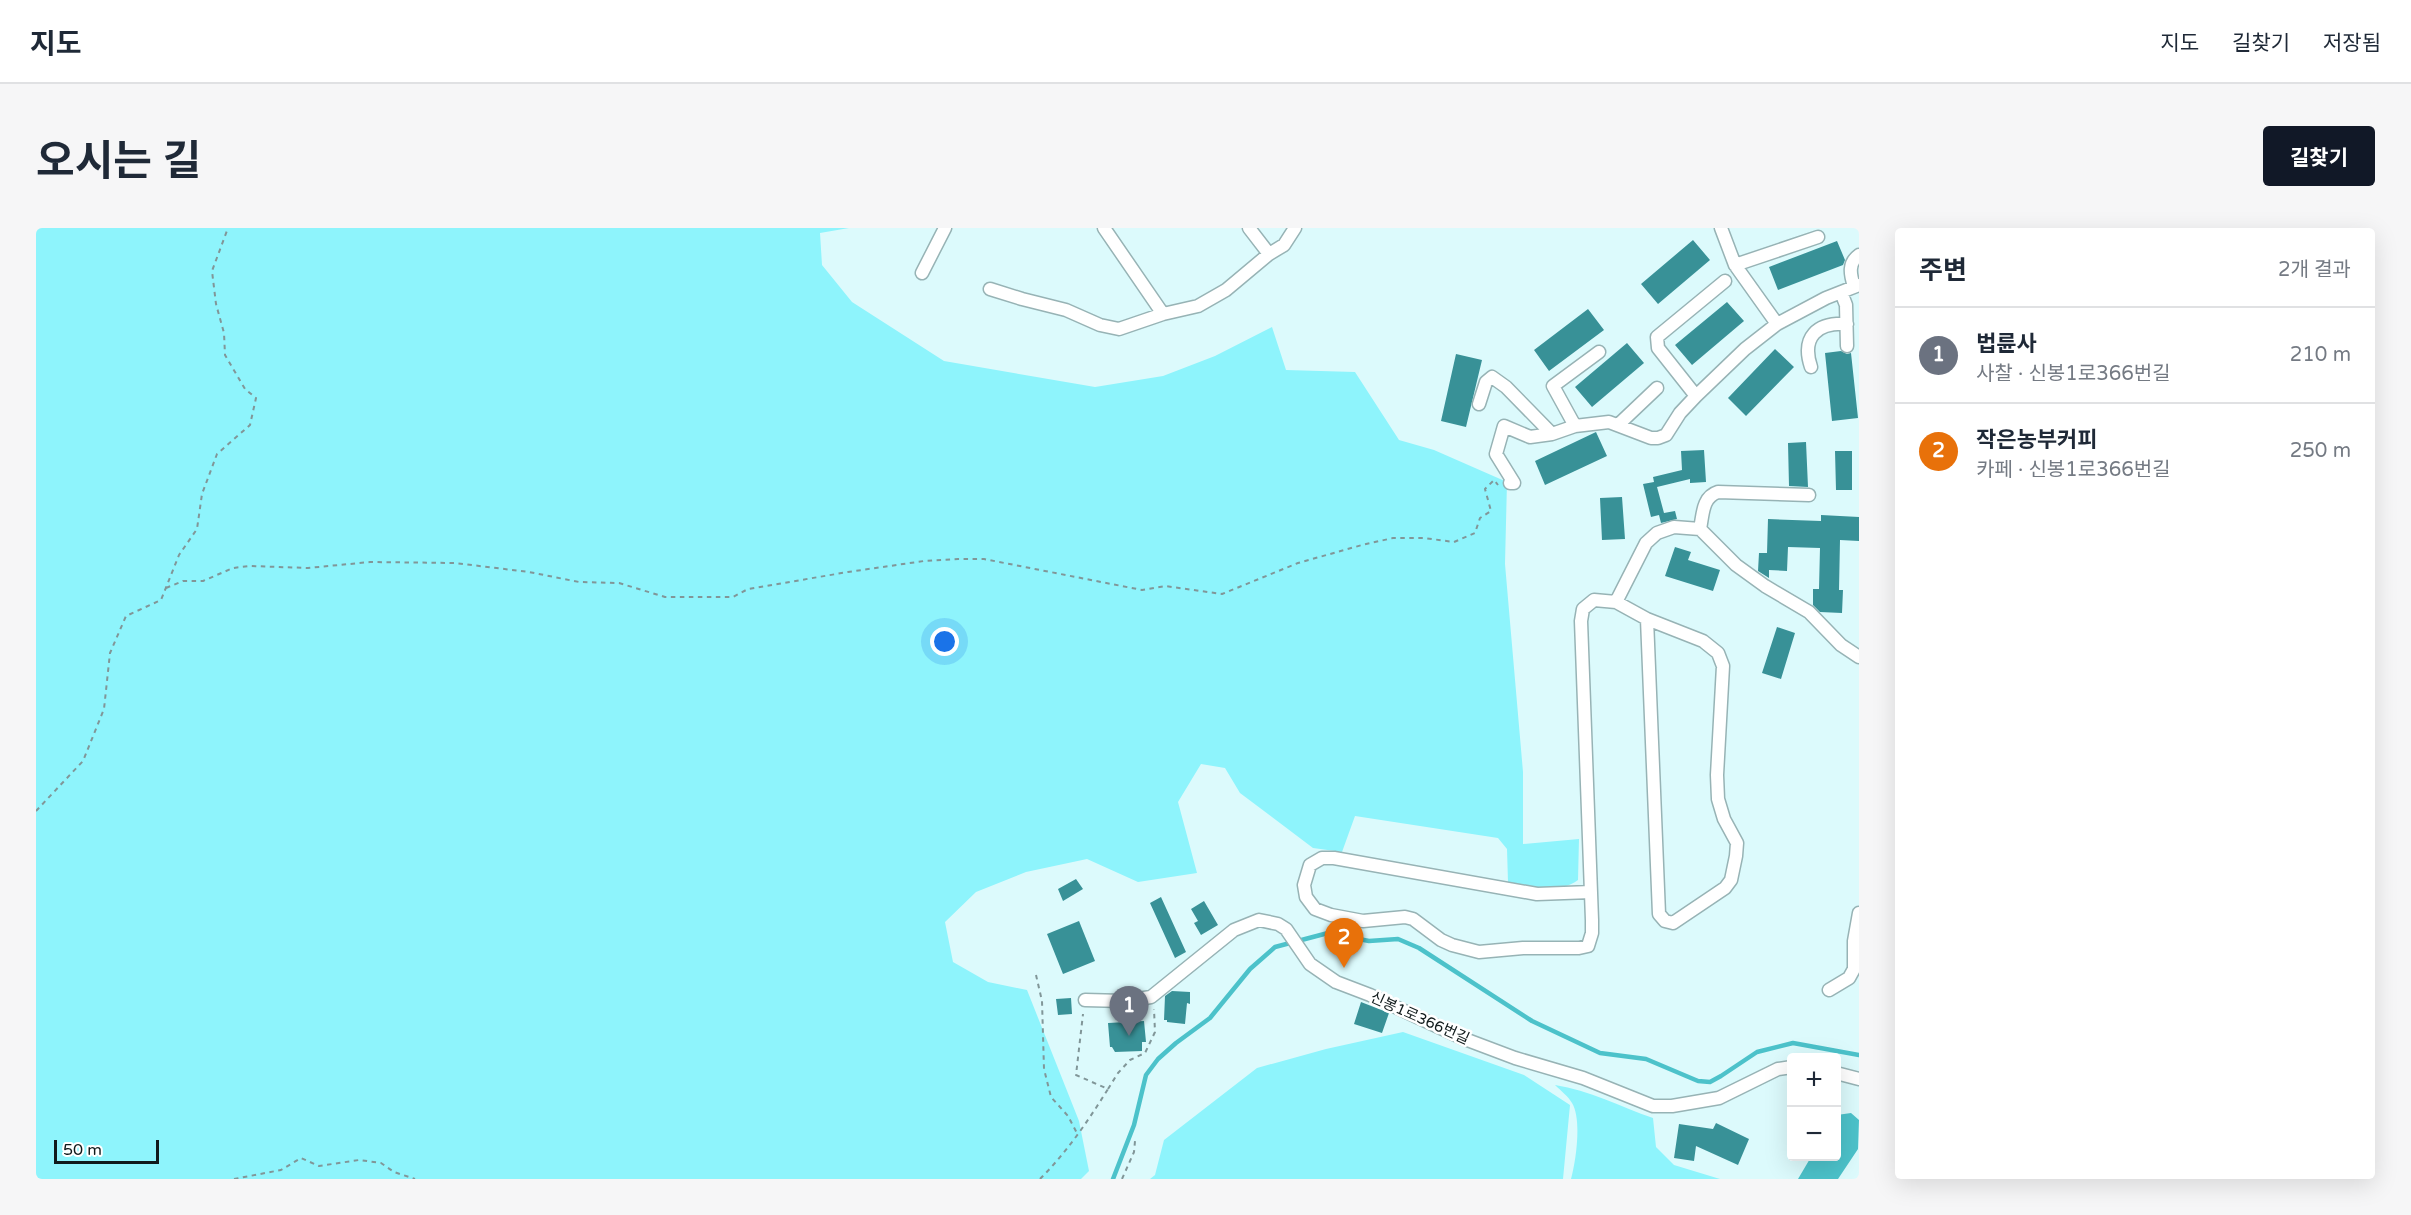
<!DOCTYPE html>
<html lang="ko">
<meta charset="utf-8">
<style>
:root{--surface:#fff;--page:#f6f6f7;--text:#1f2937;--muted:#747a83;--line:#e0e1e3;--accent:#111827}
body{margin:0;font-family:"Varela Round","Noto Sans KR",sans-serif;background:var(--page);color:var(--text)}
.controls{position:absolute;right:18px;bottom:18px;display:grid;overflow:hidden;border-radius:6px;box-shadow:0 6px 24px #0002}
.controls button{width:54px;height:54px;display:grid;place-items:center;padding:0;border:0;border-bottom:2px solid var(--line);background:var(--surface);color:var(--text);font:30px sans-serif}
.scale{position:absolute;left:18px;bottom:15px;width:105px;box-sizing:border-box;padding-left:6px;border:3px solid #101a1b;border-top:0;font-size:16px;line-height:21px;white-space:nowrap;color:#101a1b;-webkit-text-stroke:4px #fff;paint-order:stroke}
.you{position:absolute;left:909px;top:414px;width:21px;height:21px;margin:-15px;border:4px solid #fff;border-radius:50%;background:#1a73e8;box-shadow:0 0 0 9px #1a73e833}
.badge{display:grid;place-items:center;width:39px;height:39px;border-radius:50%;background:var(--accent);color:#fff;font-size:20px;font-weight:700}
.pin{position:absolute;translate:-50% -50px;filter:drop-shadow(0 2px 3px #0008)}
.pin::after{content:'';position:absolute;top:32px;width:21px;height:18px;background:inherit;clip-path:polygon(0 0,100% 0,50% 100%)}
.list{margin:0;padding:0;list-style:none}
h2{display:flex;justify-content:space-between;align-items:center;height:78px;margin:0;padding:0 24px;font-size:26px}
h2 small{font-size:20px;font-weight:400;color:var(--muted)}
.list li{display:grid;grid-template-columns:39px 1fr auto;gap:18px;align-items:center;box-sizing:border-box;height:96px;padding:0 24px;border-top:2px solid var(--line)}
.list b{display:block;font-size:22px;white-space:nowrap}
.list p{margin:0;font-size:20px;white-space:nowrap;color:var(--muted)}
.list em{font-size:20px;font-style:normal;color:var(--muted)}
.map{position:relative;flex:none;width:1823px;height:951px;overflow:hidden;border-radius:6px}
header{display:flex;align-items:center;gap:36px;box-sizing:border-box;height:84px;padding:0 30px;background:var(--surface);border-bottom:2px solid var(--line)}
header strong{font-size:28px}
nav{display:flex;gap:33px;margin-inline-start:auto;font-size:21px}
.intro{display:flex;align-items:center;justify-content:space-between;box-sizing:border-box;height:144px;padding:0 36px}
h1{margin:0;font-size:42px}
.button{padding:15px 27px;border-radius:6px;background:var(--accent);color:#fff;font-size:21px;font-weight:700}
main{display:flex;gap:36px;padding:0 36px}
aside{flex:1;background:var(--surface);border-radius:6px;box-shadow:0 6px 24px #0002}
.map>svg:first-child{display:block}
.green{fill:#8ef4fc}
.water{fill:#4cc2ca}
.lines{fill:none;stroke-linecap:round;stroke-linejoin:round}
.stream{stroke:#4cc2ca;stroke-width:4.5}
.building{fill:#389197}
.minor-casing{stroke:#97b3b5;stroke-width:15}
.path{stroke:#819698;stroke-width:2;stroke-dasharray:4.5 4.5;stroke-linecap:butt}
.minor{stroke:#fff;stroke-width:12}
.labels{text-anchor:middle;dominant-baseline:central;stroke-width:5;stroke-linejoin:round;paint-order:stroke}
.street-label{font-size:15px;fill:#101a1b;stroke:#fff}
</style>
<header>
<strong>지도</strong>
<nav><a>지도</a><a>길찾기</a><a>저장됨</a></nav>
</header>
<div class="intro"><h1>오시는 길</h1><a class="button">길찾기</a></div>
<main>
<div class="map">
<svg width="1823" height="951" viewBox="0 0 1823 951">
<rect width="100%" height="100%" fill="#dcfafc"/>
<path class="green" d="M 0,0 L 813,0 L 784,5 L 786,37 L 816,74 L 908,133 L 1059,159 L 1127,148 L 1179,128 L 1236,99 L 1250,142 L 1319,144 L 1363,212 L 1398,222 L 1471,254 L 1469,336 L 1487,544 L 1487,616 L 1543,611 L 1542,652 C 1521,667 1495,658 1472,654 L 1471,621 L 1462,610 L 1319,588 L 1306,624 L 1277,620 L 1204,565 L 1189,540 L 1165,536 L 1142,574 L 1161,645 L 1102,654 L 1051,631 L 990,644 L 940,664 L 909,694 L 917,734 L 952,754 L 991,762 L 1043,893 L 1053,943 L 1045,951 L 0,951 Z
M 1367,804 L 1488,847 L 1534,877 L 1527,951 L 1114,951 L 1119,947 L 1128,912 L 1221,840 L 1290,821 Z
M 1519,857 C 1553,862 1585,879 1617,890 L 1620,919 L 1638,937 L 1684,951 L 1535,951 C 1540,933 1546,891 1536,875 C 1532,868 1525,863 1519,857 Z"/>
<path class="water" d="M 1815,885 L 1823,892 L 1822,921 L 1802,951 L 1762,951 L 1775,929 L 1800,928 L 1801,887 Z"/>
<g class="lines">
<path class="stream" d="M 1077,951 L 1098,897 L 1110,847 L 1122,831 L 1140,815 L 1174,790 L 1214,741 L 1239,719 L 1292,705 L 1333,713 L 1362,711 L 1383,720 L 1496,793 L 1564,825 L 1610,831 L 1662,853 L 1674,854 L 1685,848 L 1721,824 L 1757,815 L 1823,827"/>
</g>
<path class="building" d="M 1657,12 L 1674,32 L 1622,76 L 1605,56 Z
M 1801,13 L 1809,32 L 1807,37 L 1742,62 L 1733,39 Z
M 1691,74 L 1708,93 L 1656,137 L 1639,117 Z
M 1552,81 L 1568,102 L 1513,143 L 1498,122 Z
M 1591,115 L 1608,135 L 1556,179 L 1539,159 Z
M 1739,121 L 1758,139 L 1710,188 L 1692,170 Z
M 1805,123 L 1811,126 L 1815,125 L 1822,190 L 1796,193 L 1789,125 Z
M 1420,126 L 1446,132 L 1430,199 L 1405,193 Z
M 1560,204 L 1571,228 L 1509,257 L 1499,233 Z
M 1770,214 L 1772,259 L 1753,258 L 1752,215 Z
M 1668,222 L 1670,254 L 1654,255 L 1654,251 L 1621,259 L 1628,285 L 1639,283 L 1641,291 L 1625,295 L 1623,287 L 1615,289 L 1607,256 L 1618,254 L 1617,249 L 1646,242 L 1645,223 Z
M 1799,223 L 1816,223 L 1816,262 L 1800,262 Z
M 1586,269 L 1589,311 L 1566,312 L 1564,270 Z
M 1785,287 L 1823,289 L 1823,313 L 1804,312 L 1803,362 L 1807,362 L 1806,385 L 1784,384 L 1777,377 L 1777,361 L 1783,361 L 1784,320 L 1752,319 L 1751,343 L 1733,342 L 1733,350 L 1722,343 L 1723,325 L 1731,325 L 1732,291 L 1785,293 Z
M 1639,319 L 1655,324 L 1652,332 L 1684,342 L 1677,363 L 1629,348 Z
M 1741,399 L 1759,405 L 1745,451 L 1726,445 Z
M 1040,651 L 1047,661 L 1027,673 L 1022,661 Z
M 1125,669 L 1150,724 L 1139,730 L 1114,675 Z
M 1168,673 L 1182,697 L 1165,707 L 1158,695 L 1162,693 L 1155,681 Z
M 1043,693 L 1059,733 L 1027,746 L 1011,706 Z
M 1136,763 L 1154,764 L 1154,776 L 1151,775 L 1149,796 L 1131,794 L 1131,792 L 1128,792 L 1129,768 Z
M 1035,770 L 1036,786 L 1022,787 L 1020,771 Z
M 1325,774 L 1353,785 L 1346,805 L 1318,796 Z
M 1108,793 L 1110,814 L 1106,814 L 1106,823 L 1079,824 L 1076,819 L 1074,819 L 1072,795 Z
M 1680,895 L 1713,911 L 1702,937 L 1660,918 L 1658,933 L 1638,930 L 1643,896 L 1677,901 Z"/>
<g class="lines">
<g class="minor-casing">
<path id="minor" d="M 1068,0 L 1127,86
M 1213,0 L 1233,26
M 1685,0 L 1699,37 L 1741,96
M 1699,37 L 1782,9
M 886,45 L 909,0
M 1818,58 C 1814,46 1812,35 1823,27
M 954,61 L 986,71 L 1030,82 L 1064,97 L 1083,101 L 1127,86 L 1162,78 L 1190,62 L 1233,26 L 1248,17 L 1259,0
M 1805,64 L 1810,77 L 1811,118
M 1775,139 C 1765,109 1781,94 1811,96
M 1660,168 L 1622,120 L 1621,109 L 1689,53
M 1443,176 L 1450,154 L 1456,149 L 1470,159 L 1516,206 L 1539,198 L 1573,194 L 1615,210 L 1622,210 L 1630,207 L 1644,185 L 1660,168 L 1709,121 L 1741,96 L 1790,70 L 1823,57
M 1582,197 L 1621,160
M 1539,198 L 1517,158 L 1563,124
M 1474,255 L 1478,255 L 1460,226 L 1468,198 L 1494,209 L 1516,206
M 1664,301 C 1667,287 1666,269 1682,264 L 1773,267
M 1580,374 L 1611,391 L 1667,413 L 1682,425 L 1687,438 L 1681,547 L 1682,571 L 1688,591 L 1701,615 L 1700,628 L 1695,652 L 1689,660 L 1637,695 L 1629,693 L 1623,686 L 1611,391
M 1555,664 L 1501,666 L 1298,630 L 1286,630 L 1274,637 L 1268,657 L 1270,669 L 1279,681 L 1295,687 L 1327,693 L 1369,689 L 1377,691 L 1405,712 L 1416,717 L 1443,724 L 1487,720 L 1543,720 L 1552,718 L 1556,705 L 1556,692 L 1545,393 L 1547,381 L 1558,372 L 1580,374 L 1610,315 L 1621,305 L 1638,299 L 1664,301 L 1700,337 L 1729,358 L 1773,384 L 1805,417 L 1823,429
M 1793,762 L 1813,750 L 1818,741 L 1818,713 L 1823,685
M 1049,772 L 1088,773 L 1115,769 L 1198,702 L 1223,692 L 1242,696 L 1250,701 L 1274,736 L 1300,754 L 1334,767 L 1426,810 L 1479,830 L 1547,850 L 1617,878 L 1636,878 L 1683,870 L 1742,841 L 1756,839
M 1800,845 L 1823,851"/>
</g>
<path class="path" d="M 130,360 L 147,353 L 167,353 L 197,340 L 214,338 L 272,340 L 334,334 L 419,335 L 493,344 L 543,354 L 583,355 L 629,369 L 697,369 L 712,361 L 812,344 L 888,333 L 922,331 L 948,331 L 1106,362 L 1129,358 L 1186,366 L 1262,335 L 1326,317 L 1357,310 L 1388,310 L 1418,314 L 1439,305 L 1444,290 L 1455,283 L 1449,261 L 1458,252 L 1462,257
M 0,583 L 47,533 L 68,481 L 74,425 L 90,388 L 125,372 L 143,327 L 161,301 L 166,266 L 181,226 L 214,197 L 220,170 L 209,161 L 189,127 L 188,105 L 180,76 L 176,43 L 192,0
M 1000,747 L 1006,773 L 1008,841 L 1015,869 L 1032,888 L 1042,907
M 1072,861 L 1082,845 L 1094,832 L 1109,825 L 1119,804 L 1118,781
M 198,951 L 245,942 L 265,930 L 283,938 L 323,932 L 345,935 L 358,944 L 379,951
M 1004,951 C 1031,924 1052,893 1072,861 L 1040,847 L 1047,786
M 1086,951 L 1098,924 L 1099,913"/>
<use href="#minor" class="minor"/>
</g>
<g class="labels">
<g class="street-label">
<text transform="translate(1384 790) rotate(24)">신봉1로366번길</text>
</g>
</g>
</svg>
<div class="controls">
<button>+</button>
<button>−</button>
</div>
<div class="scale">50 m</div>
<div class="you"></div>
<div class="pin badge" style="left:1093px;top:808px;background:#6b7280">1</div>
<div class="pin badge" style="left:1308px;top:740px;background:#e8710a">2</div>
</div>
<aside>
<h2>주변<small>2개 결과</small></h2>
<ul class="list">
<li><span class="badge" style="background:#6b7280">1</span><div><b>법륜사</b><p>사찰 · 신봉1로366번길</p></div><em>210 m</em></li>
<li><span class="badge" style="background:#e8710a">2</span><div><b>작은농부커피</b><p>카페 · 신봉1로366번길</p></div><em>250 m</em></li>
</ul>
</aside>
</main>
